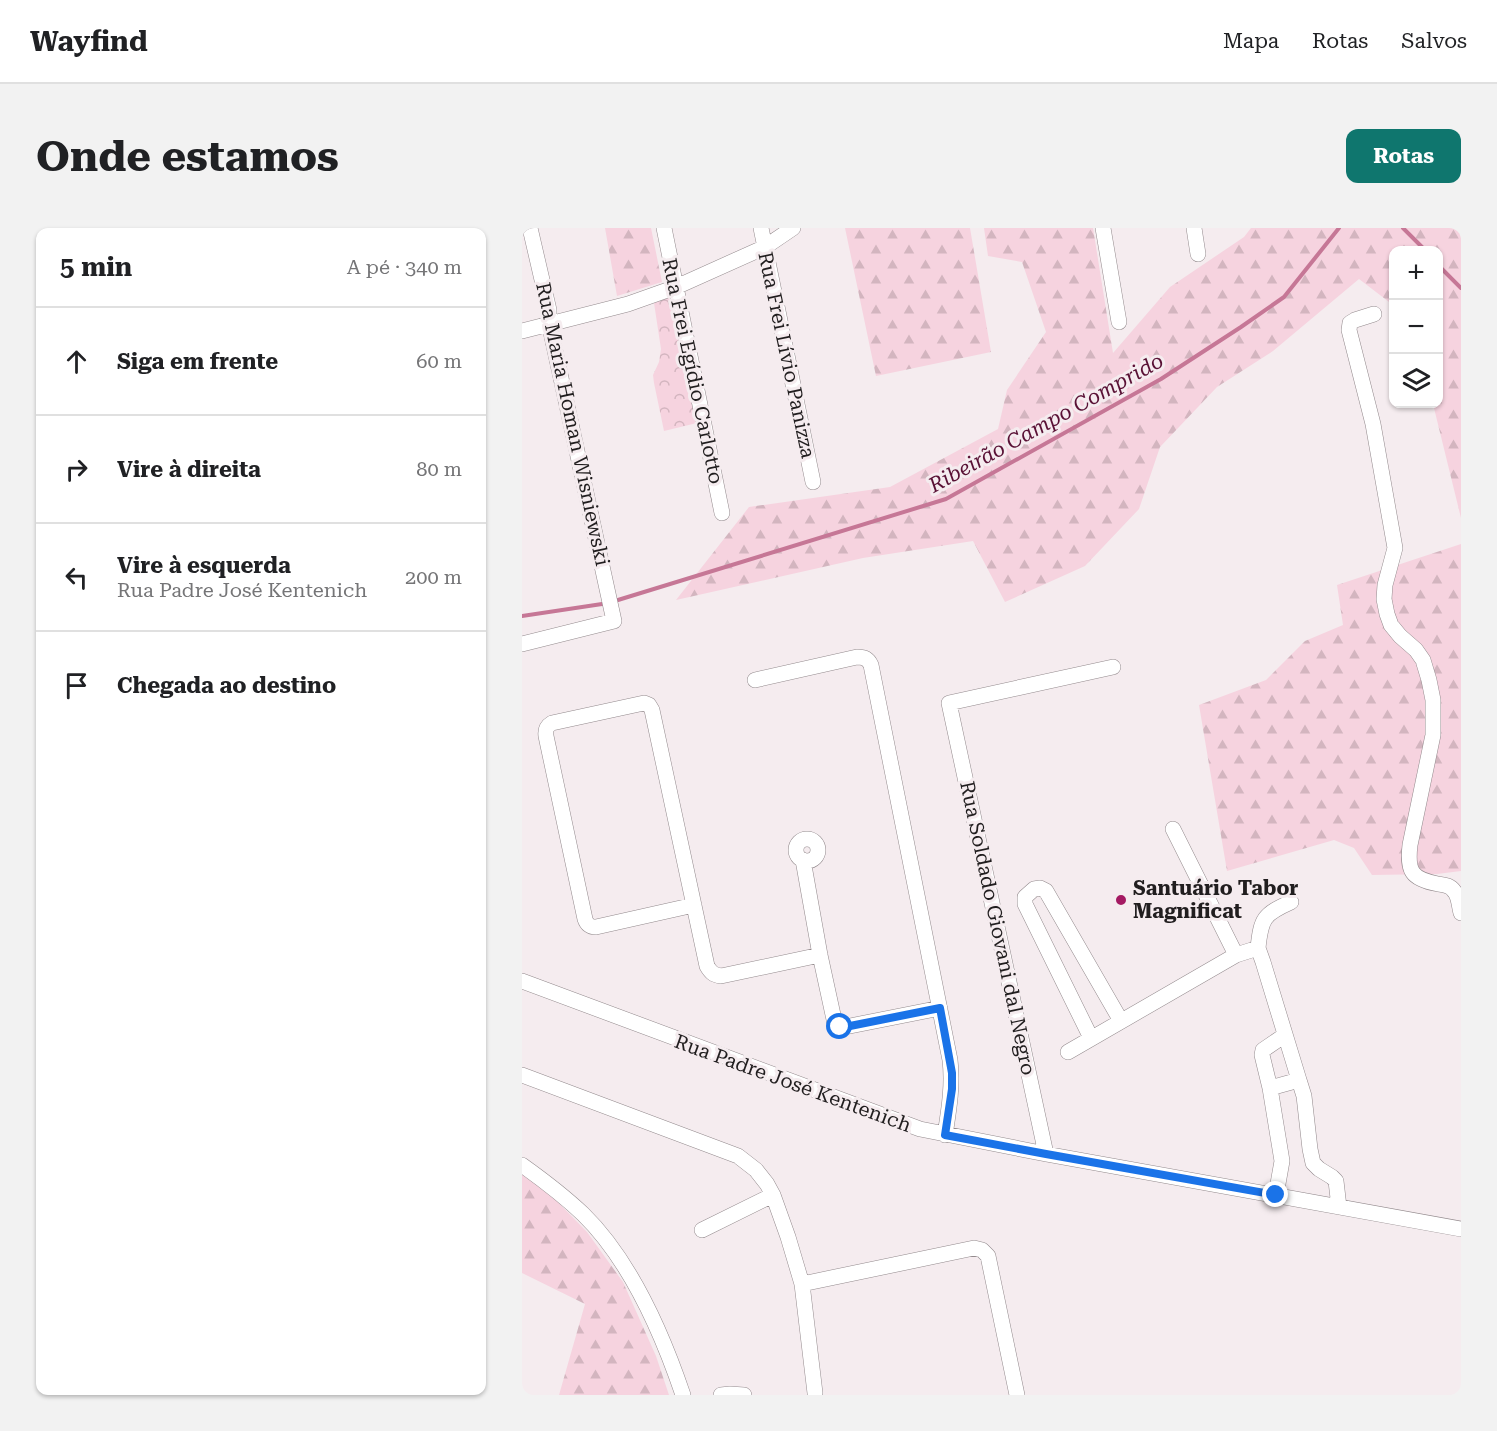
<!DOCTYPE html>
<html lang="pt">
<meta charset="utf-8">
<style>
:root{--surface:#fff;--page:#f2f2f2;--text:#202124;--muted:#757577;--line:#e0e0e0;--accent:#0f766e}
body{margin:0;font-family:"Roboto Serif",serif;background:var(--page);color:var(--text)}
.controls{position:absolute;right:18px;top:18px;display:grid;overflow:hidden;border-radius:12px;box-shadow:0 2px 4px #0004}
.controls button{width:54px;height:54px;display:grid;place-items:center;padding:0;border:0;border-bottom:2px solid var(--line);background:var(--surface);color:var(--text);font:30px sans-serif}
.stop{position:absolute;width:18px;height:18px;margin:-14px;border:4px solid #1a73e8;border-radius:50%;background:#fff}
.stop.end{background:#1a73e8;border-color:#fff;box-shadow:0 2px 6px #0008}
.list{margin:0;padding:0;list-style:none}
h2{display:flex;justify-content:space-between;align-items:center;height:78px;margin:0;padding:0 24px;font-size:26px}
h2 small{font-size:20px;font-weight:400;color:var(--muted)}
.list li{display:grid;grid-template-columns:39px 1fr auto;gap:18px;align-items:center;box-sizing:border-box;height:108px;padding:0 24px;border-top:2px solid var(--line)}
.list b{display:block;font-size:22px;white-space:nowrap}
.list p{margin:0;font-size:20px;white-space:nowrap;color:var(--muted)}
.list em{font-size:20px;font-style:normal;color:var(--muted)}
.icon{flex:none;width:33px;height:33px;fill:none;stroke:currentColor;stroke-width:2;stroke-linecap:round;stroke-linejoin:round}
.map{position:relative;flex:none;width:939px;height:1167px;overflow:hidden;border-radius:12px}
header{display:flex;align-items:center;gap:36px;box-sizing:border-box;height:84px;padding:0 30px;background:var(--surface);border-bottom:2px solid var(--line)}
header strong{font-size:28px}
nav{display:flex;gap:33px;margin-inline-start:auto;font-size:21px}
.intro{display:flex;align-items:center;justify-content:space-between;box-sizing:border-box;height:144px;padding:0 36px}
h1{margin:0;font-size:42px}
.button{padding:15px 27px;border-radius:12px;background:var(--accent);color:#fff;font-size:21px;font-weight:700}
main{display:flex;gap:36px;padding:0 36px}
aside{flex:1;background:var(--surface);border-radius:12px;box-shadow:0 2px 4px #0004}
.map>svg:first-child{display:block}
.forest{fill:url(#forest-firs)}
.park{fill:url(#park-crowns)}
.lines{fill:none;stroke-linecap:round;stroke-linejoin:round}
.stream{stroke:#c67796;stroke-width:4}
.minor-casing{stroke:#938a8d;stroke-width:16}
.minor{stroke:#fff;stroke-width:15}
.route{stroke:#1a73e8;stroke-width:8}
.poi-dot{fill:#a41962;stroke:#f5ecef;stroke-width:2}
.labels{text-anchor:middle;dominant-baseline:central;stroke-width:6;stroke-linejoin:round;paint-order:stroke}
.street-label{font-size:20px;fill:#211e1f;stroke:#f5ecef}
.poi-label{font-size:20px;font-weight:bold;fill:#211e1f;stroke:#f5ecef;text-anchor:start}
.water-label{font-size:21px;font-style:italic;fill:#591135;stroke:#f5ecef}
</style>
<header>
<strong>Wayfind</strong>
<nav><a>Mapa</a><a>Rotas</a><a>Salvos</a></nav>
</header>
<div class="intro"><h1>Onde estamos</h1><a class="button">Rotas</a></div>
<main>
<aside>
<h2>5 min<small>A pé · 340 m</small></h2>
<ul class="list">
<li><svg class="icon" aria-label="ahead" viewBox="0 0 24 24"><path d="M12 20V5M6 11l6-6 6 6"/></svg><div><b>Siga em frente</b></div><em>60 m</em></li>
<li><svg class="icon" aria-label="right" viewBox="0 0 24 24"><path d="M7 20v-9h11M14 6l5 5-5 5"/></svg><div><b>Vire à direita</b></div><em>80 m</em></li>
<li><svg class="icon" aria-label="left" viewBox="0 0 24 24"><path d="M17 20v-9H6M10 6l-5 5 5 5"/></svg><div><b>Vire à esquerda</b><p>Rua Padre José Kentenich</p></div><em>200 m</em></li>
<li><svg class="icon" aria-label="arrive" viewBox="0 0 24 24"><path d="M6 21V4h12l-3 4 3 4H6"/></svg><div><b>Chegada ao destino</b></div></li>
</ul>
</aside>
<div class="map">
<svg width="939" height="1167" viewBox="0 0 939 1167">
<defs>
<pattern id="forest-firs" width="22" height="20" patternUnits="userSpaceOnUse" patternTransform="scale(1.5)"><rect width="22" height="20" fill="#f6d3df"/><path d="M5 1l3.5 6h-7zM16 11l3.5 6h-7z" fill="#d3b5bf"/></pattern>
<pattern id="park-crowns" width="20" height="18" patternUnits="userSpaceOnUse" patternTransform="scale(1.5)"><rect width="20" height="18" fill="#f6d3df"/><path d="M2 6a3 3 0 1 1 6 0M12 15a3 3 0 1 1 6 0" fill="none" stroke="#d3b5bf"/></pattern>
</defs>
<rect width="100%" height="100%" fill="#f5ecef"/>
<path class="forest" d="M 83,0 L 129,0 L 140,54 L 95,68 Z
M 323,0 L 448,0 L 469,124 L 354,148 Z
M 462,0 L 571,0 L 591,125 L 648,59 L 722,9 L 729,0 L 939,0 L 939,290 L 911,176 L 916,176 L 916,22 L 872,22 L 871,77 L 837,51 L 751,123 L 695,159 L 638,219 L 617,281 L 563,338 L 483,374 L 451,313 L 341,330 L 154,372 L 227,279 L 368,259 L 476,201 L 485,162 L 524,104 L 500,34 L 466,28 Z
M 939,316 L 939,643 L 915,646 L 850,647 L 832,620 L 812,612 L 705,643 L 677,477 L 744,452 L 783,413 L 821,397 L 815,357 Z
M 0,945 L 27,965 L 65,1004 L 101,1054 L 134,1128 L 147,1167 L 37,1167 L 63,1076 L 0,1045 Z"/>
<path class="park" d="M 149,68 L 175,195 L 142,203 L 132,155 L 131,147 L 137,134 L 139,121 L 132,75 Z"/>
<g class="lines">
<path class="stream" d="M 881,0 L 903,22
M 916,37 L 939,60
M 96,372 L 424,271 L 639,151 L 719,99 L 762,69 L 817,0
M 0,388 L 80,376"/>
<g class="minor-casing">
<path id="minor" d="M 142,0 L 200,285
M 239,0 L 291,254
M 581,0 L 597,94
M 672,0 L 676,26
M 852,86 L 833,92 L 828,95 L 827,102 L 851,196 L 873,320 L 863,357 L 862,371 L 865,386 L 869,397 L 878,408 L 894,422 L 901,432 L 907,452 L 911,472 L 911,507 L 888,617 C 885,643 889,651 916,656 C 922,657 928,657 932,663 C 937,668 937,678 939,685
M 0,103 L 106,76 L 154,59 L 243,19 L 271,0
M 0,416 L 92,393 L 27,95 L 27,82 L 8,0
M 233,452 L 335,429 C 343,429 346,431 349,437 L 428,832 C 431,857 427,881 423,907
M 651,601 L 714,727
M274 622a11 11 0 1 1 22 0a11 11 0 1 1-22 0Z
M 281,632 L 298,727 L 313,796 L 318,799 L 323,799 L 418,780
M 172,677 L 74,699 C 68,699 65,697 63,691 L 24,508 C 23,501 25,498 30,495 L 122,475 L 127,477 L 130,482 L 185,738 C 189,745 192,747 199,748 L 298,727
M 736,720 C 739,690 742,686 769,674
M 0,753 L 398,901 L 524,926 L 939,1001
M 569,810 L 503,676 L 503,669 L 512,661 L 518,660 L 524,663 L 599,793
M 546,824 L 714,727 L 736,720 L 741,734 L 777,852
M 0,847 L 216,928 L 234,942 L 245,956 L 251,967 L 266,1009 L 280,1056 L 293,1165
M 748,860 L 740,827 L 741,822 L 763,807
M 524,926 L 427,475 L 591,439
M 0,937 C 21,952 42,968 61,986 C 109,1033 140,1105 161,1167
M 754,967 L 760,933 L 748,860 L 777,852 L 782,868 L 788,921 L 791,935 L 797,941 L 810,949 L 814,953 L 817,979
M 180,1002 L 251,967
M 280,1056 L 452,1020 L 460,1022 L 466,1028 L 495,1167
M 199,1167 L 208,1166 L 222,1167"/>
</g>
<use href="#minor" class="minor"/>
</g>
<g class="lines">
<path class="route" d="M 318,799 L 323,799 L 418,780 L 430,845 L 430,861 L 423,907 L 524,926 L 754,967"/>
</g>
<circle class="poi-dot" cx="599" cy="672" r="6"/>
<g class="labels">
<g class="street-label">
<text transform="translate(265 127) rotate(78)">Rua Frei Lívio Panizza</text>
<text transform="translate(171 143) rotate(78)">Rua Frei Egídio Carlotto</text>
<text transform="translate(51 196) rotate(78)">Rua Maria Homan Wisniewski</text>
<text transform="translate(476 700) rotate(78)">Rua Soldado Giovani dal Negro</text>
<text transform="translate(271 855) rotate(20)">Rua Padre José Kentenich</text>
</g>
<g class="poi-label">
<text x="611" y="660">Santuário Tabor<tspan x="611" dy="23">Magnificat</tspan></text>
</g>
<g class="water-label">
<text transform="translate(524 195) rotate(-29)">Ribeirão Campo Comprido</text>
</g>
</g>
</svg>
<div class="controls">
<button>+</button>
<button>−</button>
<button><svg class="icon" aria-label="layers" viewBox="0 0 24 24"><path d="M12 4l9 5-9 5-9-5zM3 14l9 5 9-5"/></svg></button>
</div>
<div class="stop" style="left:318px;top:799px"></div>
<div class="stop end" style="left:754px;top:967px"></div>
</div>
</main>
